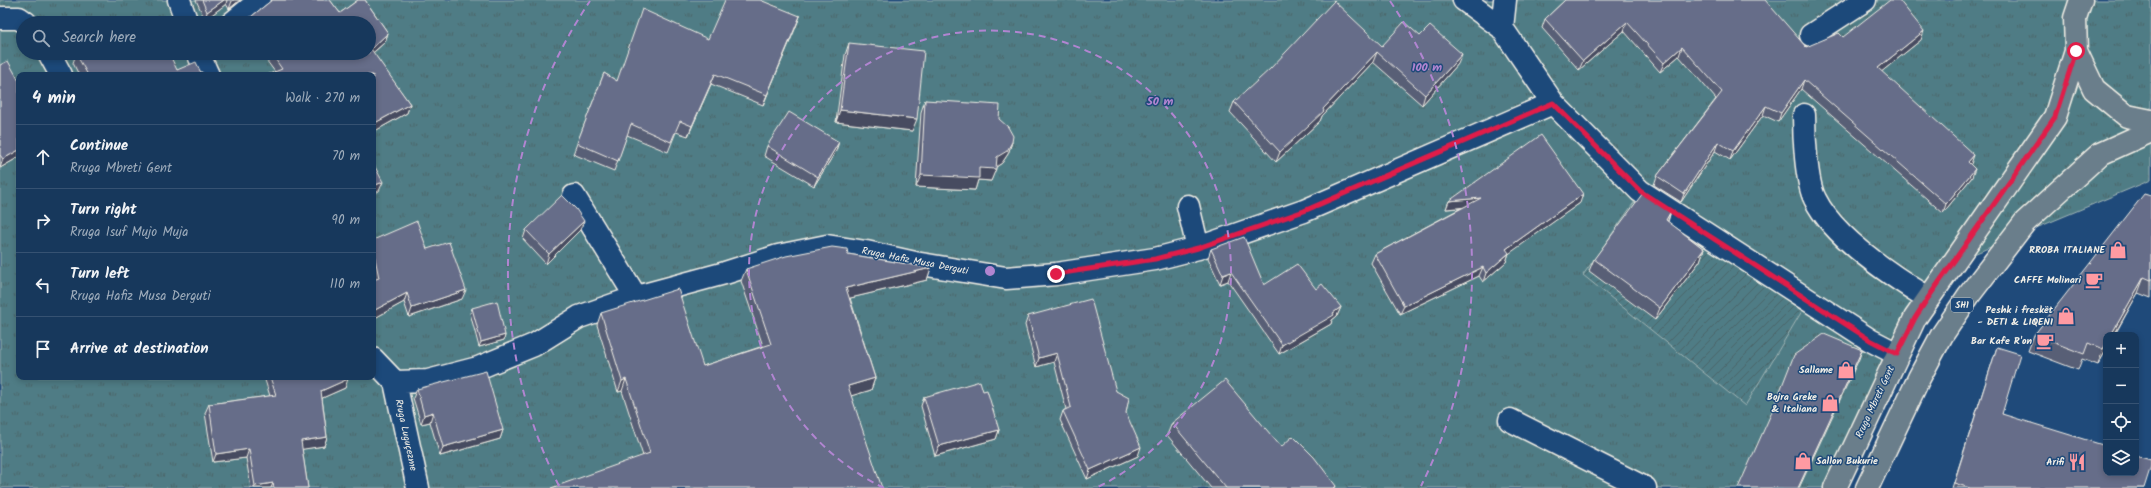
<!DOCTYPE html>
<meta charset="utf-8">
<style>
:root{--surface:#17385c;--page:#244365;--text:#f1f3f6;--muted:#9eacbb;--line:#365272}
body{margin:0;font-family:Kalam,sans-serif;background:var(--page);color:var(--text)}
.controls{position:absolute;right:12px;bottom:12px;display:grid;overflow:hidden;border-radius:8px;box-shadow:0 2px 6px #0003}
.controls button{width:36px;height:36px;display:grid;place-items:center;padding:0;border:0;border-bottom:1px solid var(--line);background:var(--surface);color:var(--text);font:20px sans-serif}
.stop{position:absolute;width:12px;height:12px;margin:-9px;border:3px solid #e11d48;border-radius:50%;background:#fff}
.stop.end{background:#e11d48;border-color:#fff;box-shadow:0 1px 4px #0008}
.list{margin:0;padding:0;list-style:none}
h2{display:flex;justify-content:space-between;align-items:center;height:52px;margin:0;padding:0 16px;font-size:17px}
h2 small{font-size:13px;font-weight:400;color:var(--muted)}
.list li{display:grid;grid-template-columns:26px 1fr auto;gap:12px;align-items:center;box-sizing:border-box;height:64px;padding:0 16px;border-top:1px solid var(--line)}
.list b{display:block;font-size:15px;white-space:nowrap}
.list p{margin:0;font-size:13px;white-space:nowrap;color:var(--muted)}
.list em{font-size:13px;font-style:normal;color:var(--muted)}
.icon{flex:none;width:22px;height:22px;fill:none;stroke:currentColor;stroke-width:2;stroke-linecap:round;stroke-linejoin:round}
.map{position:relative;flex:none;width:2151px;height:488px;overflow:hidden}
.search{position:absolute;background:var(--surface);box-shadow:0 2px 6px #0003;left:16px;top:16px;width:360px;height:44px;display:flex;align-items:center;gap:10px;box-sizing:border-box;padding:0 14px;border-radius:22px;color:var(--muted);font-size:15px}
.panel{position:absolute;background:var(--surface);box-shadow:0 2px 6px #0003;left:16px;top:72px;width:360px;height:308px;border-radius:8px}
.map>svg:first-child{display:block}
.park{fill:url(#park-tufts);stroke:#a2b6b6;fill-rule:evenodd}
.garden{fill:url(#garden-furrows);stroke:#a2b6b6}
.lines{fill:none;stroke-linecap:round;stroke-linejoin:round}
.minor-casing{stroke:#f4f1e8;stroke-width:25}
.major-casing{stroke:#f4f1e8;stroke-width:25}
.minor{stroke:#1f4a7a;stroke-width:22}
.major{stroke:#6b7e8b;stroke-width:22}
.wall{fill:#585e76;stroke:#f4f1e8}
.shaded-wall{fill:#474c60;stroke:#f4f1e8}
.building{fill:#666d89;stroke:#f4f1e8}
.route{stroke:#e11d48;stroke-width:5}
.ring{fill:none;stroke:#b185d1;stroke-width:2;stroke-dasharray:7 5}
.labels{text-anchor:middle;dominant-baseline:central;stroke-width:3;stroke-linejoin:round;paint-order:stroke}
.shield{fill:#1f4a7a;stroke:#b4bfc7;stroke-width:1}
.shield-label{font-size:9px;font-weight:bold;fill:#f4f1e8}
.poi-label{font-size:10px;font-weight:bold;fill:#f4f1e8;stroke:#1f4a7a;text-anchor:end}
.street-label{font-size:10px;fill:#f4f1e8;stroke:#1f4a7a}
.centre{fill:#b185d1;stroke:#1f4a7a;stroke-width:2}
.ring-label{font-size:12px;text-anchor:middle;font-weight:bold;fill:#b185d1;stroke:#1f4a7a;stroke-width:3;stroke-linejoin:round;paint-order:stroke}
</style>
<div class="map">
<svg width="2151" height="488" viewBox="0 0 2151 488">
<defs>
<pattern id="park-tufts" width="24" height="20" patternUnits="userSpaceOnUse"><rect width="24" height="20" fill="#4f7c85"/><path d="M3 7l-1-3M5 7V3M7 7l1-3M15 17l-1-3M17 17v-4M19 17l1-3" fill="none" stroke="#4c6569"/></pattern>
<pattern id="garden-furrows" width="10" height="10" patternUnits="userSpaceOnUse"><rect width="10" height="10" fill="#4f7c85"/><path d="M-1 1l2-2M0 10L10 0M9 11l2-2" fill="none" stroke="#4c6569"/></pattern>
</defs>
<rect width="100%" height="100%" fill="#1f4a7a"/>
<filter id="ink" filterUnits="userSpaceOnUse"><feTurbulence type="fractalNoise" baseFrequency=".025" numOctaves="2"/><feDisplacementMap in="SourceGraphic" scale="8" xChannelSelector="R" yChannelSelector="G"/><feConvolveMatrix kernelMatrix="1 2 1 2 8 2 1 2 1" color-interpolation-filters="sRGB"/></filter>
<g filter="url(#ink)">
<path class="park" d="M 0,0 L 2151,0 L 2151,180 L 1938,269 L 1884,356 L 1825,488 L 0,488 ZM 23,23 L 369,23 L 369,53 L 23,53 ZM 19,75 L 373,75 L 373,377 L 19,377 Z"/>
<path class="garden" d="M 1640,194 L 1802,311 L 1745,406 L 1583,275 Z"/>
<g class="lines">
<g class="minor-casing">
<path id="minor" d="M 179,0 L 187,23
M 1464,0 L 1502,28 L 1553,103 L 1640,191 L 1870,340 L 1897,354
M 0,18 L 19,18 L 26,23
M 232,23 L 260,0
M 1502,28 L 1505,0
M 1811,35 L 1865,0
M 49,53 L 61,75
M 198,53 L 208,75
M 1804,115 C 1804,136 1806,182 1815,199 C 1834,238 1892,276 1928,298
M 574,196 L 636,297
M 1188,206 L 1198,248
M 373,359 L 395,382
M 395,382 L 428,381 L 478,368 L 534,345 L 579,317 L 636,297 L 725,273 L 778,256 L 827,246 L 866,252 L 915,263 L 1006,278 L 1056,274 L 1155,259 L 1198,248 L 1304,211 L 1553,103
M 395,382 L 418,488
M 1510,420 L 1645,488"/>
</g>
<g class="major-casing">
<path id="major" d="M 2081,0 L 2075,18 L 2076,51 L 2094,89 L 2127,116 L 2151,121
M 1835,488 L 1915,318 L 2055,117 L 2076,51
M 1867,488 L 1919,378 L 1942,335 L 1969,295 L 2025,222 L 2100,154 L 2151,131"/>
</g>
<use href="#minor" class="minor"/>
<use href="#major" class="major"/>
</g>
<path class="wall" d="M 196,0 L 240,0 L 229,9 L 226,4 L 205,20 Z
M 272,0 L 330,0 L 340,13 L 358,0 L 365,0 L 388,33 L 385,42 L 373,53 L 410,104 L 407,113 L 373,132 L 373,75 L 267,75 L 275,72 L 261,53 L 369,53 L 369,23 L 246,23 L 247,20 Z
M 1565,0 L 1806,47 L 1843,37 L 1921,40 L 1881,72 L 1971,164 L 1970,165 L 1972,177 L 1943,213 L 1801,89 L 1778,122 L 1763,115 L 1730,160 L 1715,151 L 1681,202 L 1654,185 L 1657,176 L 1716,99 L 1679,56 L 1660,72 L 1624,31 L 1579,70 L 1542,28 L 1545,19 Z
M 800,16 L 763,105 L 711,84 L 688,136 L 676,132 L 668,152 L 627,135 L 614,171 L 573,154 L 604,73 L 617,81 L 708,39 Z
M 1420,36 L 1458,64 L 1422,105 L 1373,62 L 1322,116 L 1320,121 L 1276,162 L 1230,112 L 1234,102 L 1382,46 Z
M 849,43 L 912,131 L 836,122 L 845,55 Z
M 76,54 L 177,70 L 200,71 L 205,75 L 79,75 L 73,63 Z
M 0,65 L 19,157 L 0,168 Z
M 925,100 L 999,119 L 1012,142 L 1008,154 L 1002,163 L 996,167 L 991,181 L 978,180 L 975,190 L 916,187 L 921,112 Z
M 767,146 L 836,151 L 814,186 L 764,156 Z
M 2151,196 L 2151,298 L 2138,293 L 2098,365 L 2082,359 L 2078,370 L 2028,351 L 2034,335 Z
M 1449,201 L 1580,203 L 1509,253 L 1506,262 L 1483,282 L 1479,276 L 1400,314 L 1371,263 L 1375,254 L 1461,208 L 1446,209 Z
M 1671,211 L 1668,222 L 1704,249 L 1700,261 L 1655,320 L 1589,271 L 1594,259 Z
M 526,230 L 580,230 L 546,264 L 523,239 Z
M 373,240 L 427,249 L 462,299 L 409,317 L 404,302 L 373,319 L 373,280 L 374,280 L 373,274 Z
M 1211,249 L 1264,285 L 1316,289 L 1341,307 L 1337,316 L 1332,320 L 1331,324 L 1279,354 L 1228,281 L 1220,284 L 1208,258 Z
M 848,254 L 931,268 L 927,280 L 850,298 L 875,378 L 871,390 L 643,456 L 622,391 L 618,392 L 597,325 L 601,313 L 703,366 L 763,346 L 741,281 L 746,269 Z
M 472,308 L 505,335 L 504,340 L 479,347 L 470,313 Z
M 1028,316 L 1116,391 L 1126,413 L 1138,456 L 1087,479 L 1060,420 L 1063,411 L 1066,409 L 1054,362 L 1036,367 L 1025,325 Z
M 1997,347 L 2002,414 L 2144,488 L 1952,488 Z
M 264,377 L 347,377 L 345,388 L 322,398 L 327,437 L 324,446 L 302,449 L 308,488 L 251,488 L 246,458 L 213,462 L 205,413 L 209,404 L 270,396 Z
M 417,389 L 503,430 L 500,439 L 440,456 L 430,422 L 421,424 L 413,398 Z
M 983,391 L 999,430 L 996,439 L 935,456 L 921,406 L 924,397 Z
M 1172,423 L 1281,447 L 1336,486 L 1335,488 L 1211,488 L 1167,435 Z"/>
<path class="shaded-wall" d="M 224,0 L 227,0 L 226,4 L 205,20 L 207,12 Z
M 234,0 L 240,0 L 229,9 L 232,1 Z
M 800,16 L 796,27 L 763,105 L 767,95 Z
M 1627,22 L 1624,31 L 1579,70 L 1583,61 Z
M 1924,31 L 1921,40 L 1875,77 L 1878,68 Z
M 388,33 L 385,42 L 367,58 L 371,49 Z
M 1682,47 L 1679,56 L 1660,72 L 1664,63 Z
M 1377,52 L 1373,62 L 1322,116 L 1320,121 L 1276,162 L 1280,152 L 1323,109 Z
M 1462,54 L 1458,64 L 1422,105 L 1425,95 Z
M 715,74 L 711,84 L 688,136 L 692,126 Z
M 1804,80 L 1801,89 L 1778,122 L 1781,113 Z
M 410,104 L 407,113 L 373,132 L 373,124 Z
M 1766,106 L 1763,115 L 1730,160 L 1733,151 Z
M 840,110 L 917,119 L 912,131 L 836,122 Z
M 839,142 L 836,151 L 814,186 L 818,177 Z
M 1012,142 L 1008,154 L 1002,163 L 993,169 L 996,169 L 991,181 L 978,180 L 975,190 L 916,187 L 921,175 L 979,168 L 997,157 Z
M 1718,142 L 1715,151 L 1681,202 L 1684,194 Z
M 19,150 L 19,157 L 0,168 L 3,159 Z
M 1974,155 L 1971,164 L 1964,171 L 1968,162 Z
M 1975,169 L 1972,177 L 1943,213 L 1946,204 Z
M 383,182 L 379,191 L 373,194 L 373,186 Z
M 1583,194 L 1580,203 L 1503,258 L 1506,249 Z
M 1481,198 L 1478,206 L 1446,209 L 1449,201 Z
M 1671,211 L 1667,223 L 1666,220 Z
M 584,221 L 580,230 L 546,264 L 549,254 Z
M 1704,249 L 1700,261 L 1655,320 L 1660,308 Z
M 1509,253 L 1506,262 L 1483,282 L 1486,273 Z
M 1483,267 L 1479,276 L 1400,314 L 1404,306 Z
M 931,268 L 927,280 L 842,300 L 846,288 Z
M 1231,272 L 1228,281 L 1220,284 L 1223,275 Z
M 2144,277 L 2138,293 L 2114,335 L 2111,335 Z
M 466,290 L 462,299 L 409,317 L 412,308 Z
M 407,293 L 404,302 L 373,319 L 373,311 Z
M 1341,307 L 1337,316 L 1332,320 L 1331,324 L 1279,354 L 1282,345 L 1333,313 Z
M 505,335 L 504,340 L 479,347 L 481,342 Z
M 2106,344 L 2106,350 L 2098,365 L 2103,349 Z
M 1862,350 L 1859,359 L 1799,488 L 1798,488 Z
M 1057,353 L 1054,362 L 1036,367 L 1039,358 Z
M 875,378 L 871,390 L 844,398 L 848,386 Z
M 348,379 L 345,388 L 318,400 L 321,391 Z
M 626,379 L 622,391 L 618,392 L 622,381 Z
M 433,412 L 430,422 L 421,424 L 424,415 Z
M 503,430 L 500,439 L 440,456 L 443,447 Z
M 999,430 L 996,439 L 935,456 L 939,446 Z
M 327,437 L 324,446 L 298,450 L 301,441 Z
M 1141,447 L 1138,456 L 1087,479 L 1090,470 Z
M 249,449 L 246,458 L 213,462 L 216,454 Z
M 273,483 L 271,488 L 254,488 L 255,486 Z"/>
<path class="building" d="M 202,0 L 224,0 L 207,12 Z
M 272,0 L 330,0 L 340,13 L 358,0 L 365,0 L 388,33 L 371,49 L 410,104 L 373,124 L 373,75 L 267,75 L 282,69 L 271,53 L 369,53 L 369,23 L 249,23 L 247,20 Z
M 725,0 L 760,0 L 800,16 L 767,95 L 715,74 L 692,126 L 680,121 L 671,142 L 631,124 L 618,161 L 577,143 L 604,73 L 617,81 L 642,9 L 708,39 Z
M 1565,0 L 1765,0 L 1806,47 L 1839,33 L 1843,37 L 1890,0 L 1899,0 L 1924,31 L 1878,68 L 1974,155 L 1968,162 L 1975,169 L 1946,204 L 1804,80 L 1781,113 L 1766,106 L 1733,151 L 1718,142 L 1684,194 L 1657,176 L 1722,92 L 1682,47 L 1664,63 L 1627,22 L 1583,61 L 1545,19 Z
M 1334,1 L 1382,46 L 1404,22 L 1420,36 L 1430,26 L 1462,54 L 1425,95 L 1377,52 L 1323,109 L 1324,111 L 1280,152 L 1234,102 L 1270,69 Z
M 849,43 L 924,51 L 917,119 L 840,110 Z
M 78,53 L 169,53 L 177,70 L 196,62 L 200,71 L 205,75 L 88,75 L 76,54 Z
M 8,61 L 19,81 L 19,150 L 3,159 L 0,155 L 0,65 Z
M 925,100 L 1000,105 L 999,119 L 1008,127 L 1013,136 L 1012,142 L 1007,151 L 997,157 L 996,169 L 979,168 L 979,178 L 921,175 Z
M 789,112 L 839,142 L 818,177 L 767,146 Z
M 1541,135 L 1583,194 L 1506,249 L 1509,253 L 1486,273 L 1483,267 L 1404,306 L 1375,254 L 1481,198 L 1449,201 Z
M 373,163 L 383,182 L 373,186 Z
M 1643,193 L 1671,211 L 1666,220 L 1704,249 L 1660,308 L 1594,259 Z
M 2144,194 L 2151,196 L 2151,280 L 2144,277 L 2111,335 L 2106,335 L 2106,344 L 2103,349 L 2088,343 L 2084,354 L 2034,335 Z
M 562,195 L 576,209 L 584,221 L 549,254 L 526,230 Z
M 417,221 L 427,249 L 449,242 L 466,290 L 412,308 L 407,293 L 373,311 L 373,280 L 379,278 L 373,248 L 373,240 Z
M 1244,237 L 1264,285 L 1297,264 L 1316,289 L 1322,284 L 1341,307 L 1333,313 L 1334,315 L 1282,345 L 1231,272 L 1223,275 L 1211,249 Z
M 832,247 L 847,249 L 848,254 L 931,268 L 846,288 L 875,378 L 848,386 L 882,488 L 551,488 L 650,453 L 626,379 L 622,381 L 601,313 L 678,289 L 703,366 L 771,344 L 746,269 L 786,256 Z
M 1091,299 L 1116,391 L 1129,398 L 1126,413 L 1141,447 L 1090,470 L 1063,411 L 1071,407 L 1057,353 L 1039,358 L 1028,316 Z
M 497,301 L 505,335 L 481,342 L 472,308 Z
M 1824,334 L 1862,350 L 1798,488 L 1738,488 L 1771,414 L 1794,355 Z
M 1997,347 L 2020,354 L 2002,414 L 2106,446 L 2106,473 L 2136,473 L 2136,456 L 2151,460 L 2151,466 L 2144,488 L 1970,488 L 1954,483 Z
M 486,371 L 503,430 L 443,447 L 433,412 L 424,415 L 417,389 Z
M 270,377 L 347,377 L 348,379 L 321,391 L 327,437 L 301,441 L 308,488 L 274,488 L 273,483 L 255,486 L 249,449 L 216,454 L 209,404 L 276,395 Z
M 1225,380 L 1281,447 L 1293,436 L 1314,457 L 1336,486 L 1334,488 L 1226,488 L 1172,423 Z
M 980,381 L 983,391 L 987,390 L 999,430 L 939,446 L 924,397 Z"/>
</g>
<g class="lines" filter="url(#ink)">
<path class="route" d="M 1056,274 L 1155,259 L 1198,248 L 1304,211 L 1553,103 L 1640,191 L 1870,340 L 1897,354 L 1915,318 L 1928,298 L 2055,117 L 2076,51"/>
</g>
<g class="ring">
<path d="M884 488A241 241 0 1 1 1096 488"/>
<path d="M559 486A482 482 0 0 1 590 1M1390 1A482 482 0 0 1 1421 486"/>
</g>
<defs>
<g id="shop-bare" transform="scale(1.38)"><path d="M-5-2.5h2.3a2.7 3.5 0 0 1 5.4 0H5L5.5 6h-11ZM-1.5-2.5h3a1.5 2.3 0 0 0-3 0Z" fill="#ff9aa2" stroke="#1f4a7a" stroke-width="2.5" paint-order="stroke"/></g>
<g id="cafe-bare" transform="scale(1.38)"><path d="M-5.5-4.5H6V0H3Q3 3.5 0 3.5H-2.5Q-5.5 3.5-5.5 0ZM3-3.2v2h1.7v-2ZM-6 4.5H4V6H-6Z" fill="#ff9aa2" stroke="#1f4a7a" stroke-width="2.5" paint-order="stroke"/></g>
<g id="restaurant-bare" transform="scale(1.38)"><path d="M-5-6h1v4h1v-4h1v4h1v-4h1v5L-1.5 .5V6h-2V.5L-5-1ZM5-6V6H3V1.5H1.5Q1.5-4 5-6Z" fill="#ff9aa2" stroke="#1f4a7a" stroke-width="2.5" paint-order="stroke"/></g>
</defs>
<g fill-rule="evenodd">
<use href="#shop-bare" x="2118" y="250"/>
<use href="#cafe-bare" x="2094" y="280"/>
<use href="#shop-bare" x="2066" y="316"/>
<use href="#cafe-bare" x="2045" y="341"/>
<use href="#shop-bare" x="1846" y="370"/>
<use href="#shop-bare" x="1830" y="403"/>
<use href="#shop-bare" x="1803" y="461"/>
<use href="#restaurant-bare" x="2077" y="462"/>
</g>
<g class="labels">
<rect class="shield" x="1951" y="298" width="22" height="14" rx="3"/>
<g class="shield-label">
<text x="1962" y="305">SH1</text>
</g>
<g class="poi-label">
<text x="2105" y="250">RROBA ITALIANE</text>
<text x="2081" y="280">CAFFE Molinari</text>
<text x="2053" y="310">Peshk i freskët<tspan x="2053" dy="12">- DETI &amp; LIQENI</tspan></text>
<text x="2032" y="341">Bar Kafe R'on</text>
<text x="1833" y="370">Sallame</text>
<text x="1817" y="397">Bojra Greke<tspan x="1817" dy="12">&amp; Italiana</tspan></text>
<text x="1816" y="461" text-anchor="start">Sallon Bukurie</text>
<text x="2064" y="462">Arifi</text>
</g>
<g class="street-label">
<text transform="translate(915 261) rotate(11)">Rruga Hafiz Musa Derguti</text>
<text transform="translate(1875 402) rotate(-65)">Rruga Mbreti Gent</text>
<text transform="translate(406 435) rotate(78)">Rruga Luguçezme</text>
</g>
</g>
<circle cx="990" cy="271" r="6" class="centre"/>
<g class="ring-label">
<text x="1427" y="71">100 m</text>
<text x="1160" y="105">50 m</text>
</g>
</svg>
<div class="controls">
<button>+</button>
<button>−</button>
<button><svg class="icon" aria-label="locate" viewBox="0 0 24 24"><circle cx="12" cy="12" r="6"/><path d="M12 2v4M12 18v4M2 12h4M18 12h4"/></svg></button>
<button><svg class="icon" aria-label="layers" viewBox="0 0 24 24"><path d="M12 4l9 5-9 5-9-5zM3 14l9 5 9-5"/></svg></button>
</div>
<div class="stop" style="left:2076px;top:51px"></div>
<div class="stop end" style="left:1056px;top:274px"></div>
<div class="search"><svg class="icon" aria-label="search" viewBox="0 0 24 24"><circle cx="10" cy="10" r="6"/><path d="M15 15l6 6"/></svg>Search here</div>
<section class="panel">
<h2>4 min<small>Walk · 270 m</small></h2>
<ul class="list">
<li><svg class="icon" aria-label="ahead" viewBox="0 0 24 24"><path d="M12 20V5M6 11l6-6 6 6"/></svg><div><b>Continue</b><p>Rruga Mbreti Gent</p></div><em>70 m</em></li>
<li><svg class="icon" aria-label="right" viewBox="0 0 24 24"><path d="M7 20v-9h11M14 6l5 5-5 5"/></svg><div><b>Turn right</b><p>Rruga Isuf Mujo Muja</p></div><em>90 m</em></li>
<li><svg class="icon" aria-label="left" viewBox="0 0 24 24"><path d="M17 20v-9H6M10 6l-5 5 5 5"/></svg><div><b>Turn left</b><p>Rruga Hafiz Musa Derguti</p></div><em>110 m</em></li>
<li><svg class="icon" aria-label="arrive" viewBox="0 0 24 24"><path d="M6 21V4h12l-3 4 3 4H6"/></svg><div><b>Arrive at destination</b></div></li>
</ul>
</section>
</div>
